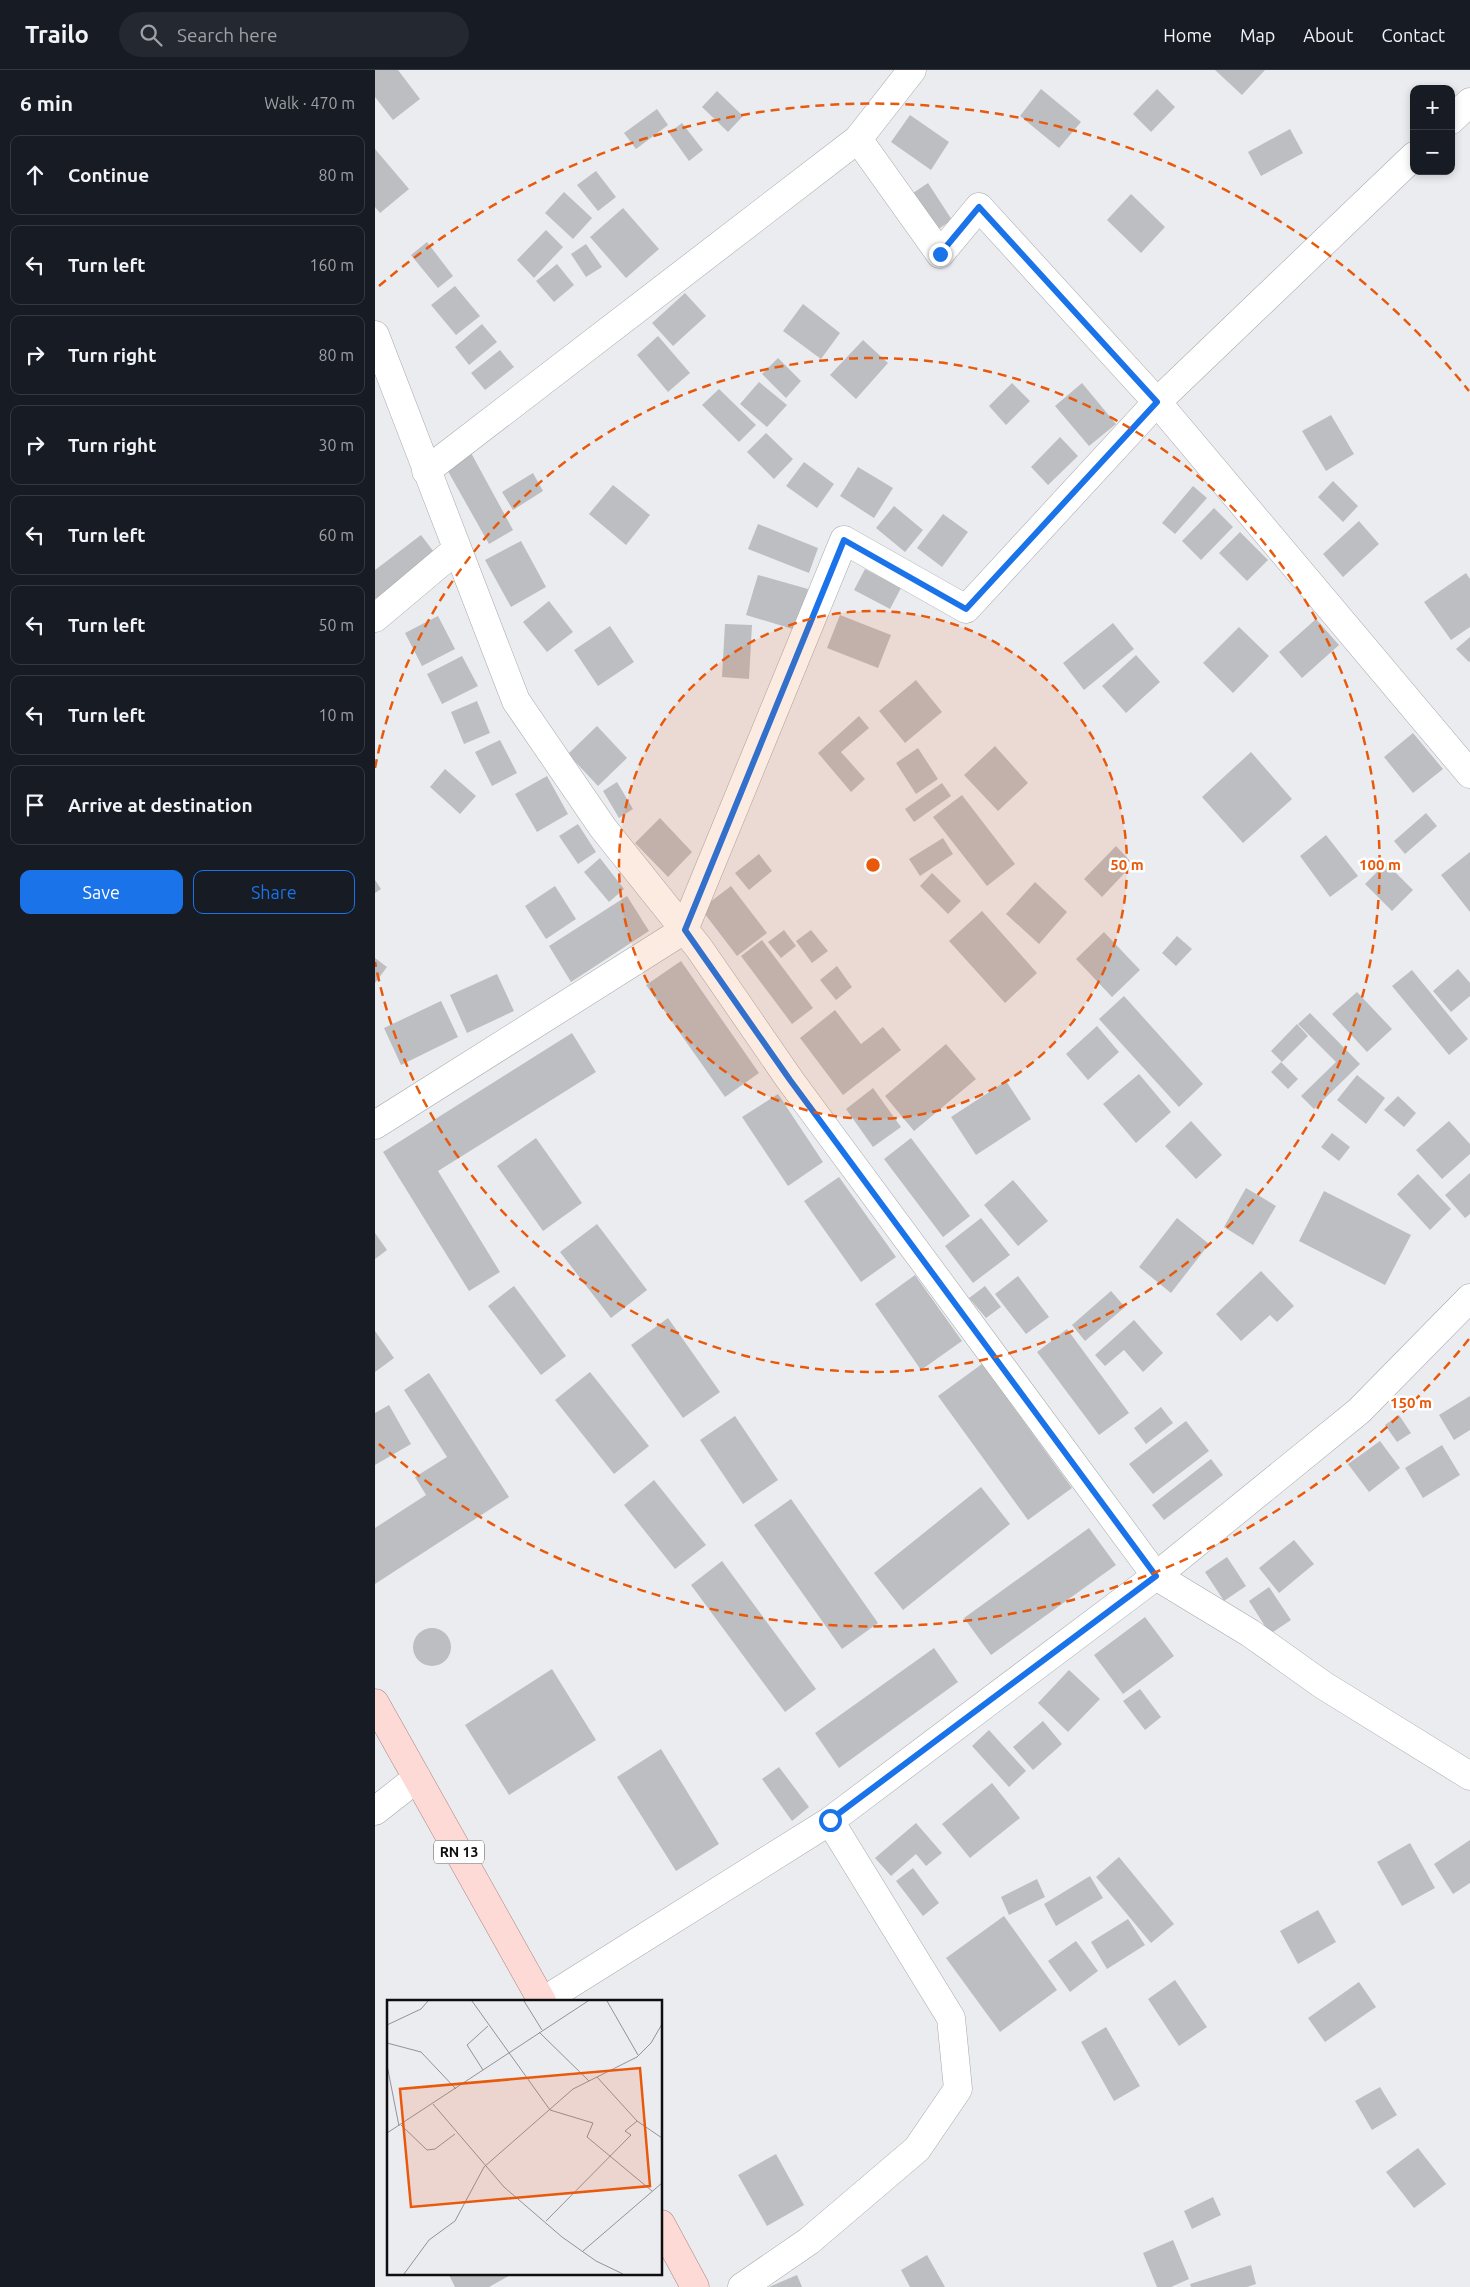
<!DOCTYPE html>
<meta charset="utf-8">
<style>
:root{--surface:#171b24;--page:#242831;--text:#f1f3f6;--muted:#9ea1a6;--line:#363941;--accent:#1a73e8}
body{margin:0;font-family:Ubuntu,sans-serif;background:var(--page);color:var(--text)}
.controls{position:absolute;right:15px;top:15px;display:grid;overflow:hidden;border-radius:10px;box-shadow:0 2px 8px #0003}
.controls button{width:45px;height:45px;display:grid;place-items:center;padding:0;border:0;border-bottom:1px solid var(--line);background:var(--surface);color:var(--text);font:25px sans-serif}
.stop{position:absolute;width:15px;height:15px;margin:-11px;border:4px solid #1a73e8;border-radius:50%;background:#fff}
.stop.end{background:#1a73e8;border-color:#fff;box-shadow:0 1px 5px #0008}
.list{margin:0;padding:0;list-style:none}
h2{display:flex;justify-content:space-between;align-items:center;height:65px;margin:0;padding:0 20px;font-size:21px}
h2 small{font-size:16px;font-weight:400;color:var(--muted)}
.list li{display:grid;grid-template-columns:32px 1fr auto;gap:15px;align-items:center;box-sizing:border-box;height:80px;margin:0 10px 10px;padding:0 10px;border:1px solid var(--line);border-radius:10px}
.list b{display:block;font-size:19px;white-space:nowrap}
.list em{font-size:16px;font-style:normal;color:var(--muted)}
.actions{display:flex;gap:10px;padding:15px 20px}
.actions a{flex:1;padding:11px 0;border:1px solid var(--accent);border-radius:10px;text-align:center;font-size:18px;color:var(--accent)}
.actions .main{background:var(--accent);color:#fff}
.icon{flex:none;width:28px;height:28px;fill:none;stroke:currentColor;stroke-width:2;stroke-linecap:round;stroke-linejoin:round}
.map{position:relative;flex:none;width:1095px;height:2217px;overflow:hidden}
header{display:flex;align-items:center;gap:30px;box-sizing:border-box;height:70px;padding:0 25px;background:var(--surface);border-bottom:1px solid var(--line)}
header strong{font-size:24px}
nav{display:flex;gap:28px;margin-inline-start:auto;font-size:18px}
.search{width:350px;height:45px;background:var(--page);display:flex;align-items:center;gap:12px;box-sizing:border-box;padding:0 18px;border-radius:28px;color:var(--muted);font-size:19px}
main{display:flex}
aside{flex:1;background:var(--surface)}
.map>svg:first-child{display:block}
.building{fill:#bcbec1}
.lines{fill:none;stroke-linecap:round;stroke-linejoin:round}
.minor-casing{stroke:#a7a8ab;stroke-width:29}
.major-casing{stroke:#aa837e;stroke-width:29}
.minor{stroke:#fff;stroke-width:28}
.major{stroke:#fedad6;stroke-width:28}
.route{stroke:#1a73e8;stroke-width:6}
.ring{fill:none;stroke:#e8590c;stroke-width:2.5;stroke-dasharray:9 6}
.labels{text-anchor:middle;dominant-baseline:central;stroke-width:5;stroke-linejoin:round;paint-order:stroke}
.shield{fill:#fff;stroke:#565657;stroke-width:1}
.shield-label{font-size:14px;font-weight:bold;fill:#0e0e0f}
.inset-road{fill:none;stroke:#939396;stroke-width:1}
.view{fill:#e8590c;fill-opacity:0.15;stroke:#e8590c;stroke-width:2.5}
.inset-edge{fill:none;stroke:#0e0e0f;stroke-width:2.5}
.centre{fill:#e8590c;stroke:#fff;stroke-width:2.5}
.ring-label{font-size:15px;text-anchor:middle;font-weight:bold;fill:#e8590c;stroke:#fff;stroke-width:5;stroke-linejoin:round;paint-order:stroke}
</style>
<header>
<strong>Trailo</strong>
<div class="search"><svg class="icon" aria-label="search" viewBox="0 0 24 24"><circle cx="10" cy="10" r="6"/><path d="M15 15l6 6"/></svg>Search here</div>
<nav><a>Home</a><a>Map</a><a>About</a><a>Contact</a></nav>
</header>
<main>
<aside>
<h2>6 min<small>Walk · 470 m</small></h2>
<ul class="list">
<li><svg class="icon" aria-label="ahead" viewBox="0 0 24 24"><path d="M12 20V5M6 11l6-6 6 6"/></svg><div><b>Continue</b></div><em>80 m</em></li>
<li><svg class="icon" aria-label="left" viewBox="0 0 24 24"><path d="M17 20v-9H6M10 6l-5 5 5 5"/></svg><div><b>Turn left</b></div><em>160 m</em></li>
<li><svg class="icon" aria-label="right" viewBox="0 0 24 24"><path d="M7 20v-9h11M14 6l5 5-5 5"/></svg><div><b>Turn right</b></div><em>80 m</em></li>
<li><svg class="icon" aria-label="right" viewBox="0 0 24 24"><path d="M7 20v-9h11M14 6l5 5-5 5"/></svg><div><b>Turn right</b></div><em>30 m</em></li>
<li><svg class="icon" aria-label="left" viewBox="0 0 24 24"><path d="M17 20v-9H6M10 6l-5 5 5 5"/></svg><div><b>Turn left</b></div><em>60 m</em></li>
<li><svg class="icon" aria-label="left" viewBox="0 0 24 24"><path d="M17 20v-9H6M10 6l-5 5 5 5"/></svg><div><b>Turn left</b></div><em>50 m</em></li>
<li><svg class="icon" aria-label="left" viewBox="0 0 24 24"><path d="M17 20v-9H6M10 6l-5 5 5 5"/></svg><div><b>Turn left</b></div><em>10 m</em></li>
<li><svg class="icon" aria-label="arrive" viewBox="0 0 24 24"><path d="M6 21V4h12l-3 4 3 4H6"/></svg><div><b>Arrive at destination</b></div></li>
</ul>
<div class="actions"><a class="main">Save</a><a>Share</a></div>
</aside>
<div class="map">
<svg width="1095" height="2217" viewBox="0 0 1095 2217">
<rect width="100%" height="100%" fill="#ebecf0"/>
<path class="building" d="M 0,0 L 23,0 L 45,29 L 18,50 L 0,27 Z
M 840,0 L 890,0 L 867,25 Z
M 666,19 L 706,52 L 684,78 L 645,46 Z
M 782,19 L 800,37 L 776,62 L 758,44 Z
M 342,21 L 368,46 L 353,62 L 327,37 Z
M 282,39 L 293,55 L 261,79 L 249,63 Z
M 535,45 L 574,72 L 556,100 L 516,72 Z
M 307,53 L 328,80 L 314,91 L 294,63 Z
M 915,59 L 928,83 L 886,106 L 873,82 Z
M 0,79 L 34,119 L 5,143 L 0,137 Z
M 221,101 L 241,127 L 223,141 L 202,115 Z
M 553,113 L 577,150 L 559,162 L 535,125 Z
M 189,122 L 217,148 L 198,169 L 170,143 Z
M 756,124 L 790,157 L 766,183 L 732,150 Z
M 248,138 L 284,179 L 251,208 L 215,167 Z
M 171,160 L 188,177 L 159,208 L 142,190 Z
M 52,172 L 78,206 L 63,218 L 36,185 Z
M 211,174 L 227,197 L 211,207 L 196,184 Z
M 182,194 L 199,215 L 179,232 L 161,211 Z
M 80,216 L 105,246 L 81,265 L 56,235 Z
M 310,223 L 331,246 L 298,276 L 277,253 Z
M 428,234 L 465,263 L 446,289 L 408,261 Z
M 107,254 L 122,272 L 94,295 L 80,277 Z
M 283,266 L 315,303 L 293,322 L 262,285 Z
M 488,270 L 513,293 L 481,329 L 455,305 Z
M 125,280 L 139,297 L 110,320 L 96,303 Z
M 403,288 L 426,311 L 411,328 L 387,304 Z
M 384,312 L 412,335 L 392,357 L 365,334 Z
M 637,313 L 655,331 L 631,355 L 614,336 Z
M 707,313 L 741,354 L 714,376 L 680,336 Z
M 344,319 L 381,355 L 364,372 L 327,335 Z
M 956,345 L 979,384 L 951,401 L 927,361 Z
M 391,363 L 418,389 L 399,409 L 372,382 Z
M 685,367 L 703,386 L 673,415 L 656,397 Z
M 95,381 L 138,460 L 114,474 L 70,396 Z
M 429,392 L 459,414 L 442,438 L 411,416 Z
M 483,397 L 518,418 L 499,448 L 465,426 Z
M 158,403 L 168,421 L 138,440 L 127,422 Z
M 958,411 L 983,436 L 968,452 L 943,427 Z
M 238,415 L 275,445 L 251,475 L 214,444 Z
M 818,416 L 832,428 L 800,464 L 787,453 Z
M 519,436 L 548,460 L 530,482 L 501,458 Z
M 839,438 L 858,457 L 826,490 L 807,471 Z
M 568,444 L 593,462 L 567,497 L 542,478 Z
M 984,451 L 1004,474 L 968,507 L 948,484 Z
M 383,454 L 443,478 L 434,503 L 373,479 Z
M 865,462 L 893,490 L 872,511 L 844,483 Z
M 46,465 L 59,482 L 0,529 L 0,500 Z
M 146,471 L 171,517 L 136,537 L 110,490 Z
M 490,499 L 526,518 L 515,539 L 479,520 Z
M 1091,503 L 1095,509 L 1095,557 L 1076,570 L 1049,532 Z
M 383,505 L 433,519 L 421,560 L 371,545 Z
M 174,531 L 198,562 L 172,582 L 148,552 Z
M 465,545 L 516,565 L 503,598 L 452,578 Z
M 63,546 L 80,579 L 47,596 L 30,563 Z
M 941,549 L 964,575 L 927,608 L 904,582 Z
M 738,553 L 759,579 L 709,620 L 688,593 Z
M 350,554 L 377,555 L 374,609 L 347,607 Z
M 235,556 L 259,592 L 223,616 L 199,580 Z
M 864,557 L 894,586 L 858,623 L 828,593 Z
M 1095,567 L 1095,591 L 1094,592 L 1081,579 Z
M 761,585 L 785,612 L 751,643 L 727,616 Z
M 87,586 L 103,616 L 67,634 L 52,604 Z
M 541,610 L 567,642 L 530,673 L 504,641 Z
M 102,631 L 115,663 L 89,674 L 76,642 Z
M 484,646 L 494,658 L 466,682 L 490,709 L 476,722 L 443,683 Z
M 222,656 L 252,688 L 223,716 L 193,684 Z
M 1038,663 L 1068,699 L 1038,723 L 1009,687 Z
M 125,670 L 142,703 L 117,716 L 100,682 Z
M 620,676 L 653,713 L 623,741 L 589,705 Z
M 543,678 L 563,709 L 541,724 L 521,693 Z
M 876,682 L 917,729 L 868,773 L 827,727 Z
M 70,699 L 101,726 L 85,744 L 55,717 Z
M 172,706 L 193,744 L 162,762 L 140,724 Z
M 242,712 L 258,739 L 244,748 L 228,721 Z
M 567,713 L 576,726 L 539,752 L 530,739 Z
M 587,725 L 640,794 L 612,816 L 558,747 Z
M 1051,743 L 1062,756 L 1030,784 L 1019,771 Z
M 285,748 L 317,782 L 293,807 L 260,773 Z
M 203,754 L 221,782 L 203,794 L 184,766 Z
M 951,765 L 983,806 L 955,827 L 925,786 Z
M 568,768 L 578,784 L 545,806 L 534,789 Z
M 741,776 L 758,794 L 727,827 L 709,809 Z
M 1095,782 L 1095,842 L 1066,805 Z
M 384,784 L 397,801 L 374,820 L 360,803 Z
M 225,788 L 249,819 L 234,832 L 209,802 Z
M 1011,793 L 1038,820 L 1017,841 L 990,814 Z
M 557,803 L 586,831 L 573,844 L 545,816 Z
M 0,810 L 6,819 L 0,823 Z
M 660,812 L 692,842 L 664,874 L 631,844 Z
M 180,816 L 201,849 L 171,869 L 150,836 Z
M 356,816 L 392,863 L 362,886 L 326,839 Z
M 252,826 L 274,861 L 196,912 L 174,876 Z
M 607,841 L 662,903 L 630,933 L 574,871 Z
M 409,860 L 421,876 L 406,888 L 393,872 Z
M 436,860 L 453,881 L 437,893 L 421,871 Z
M 729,862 L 765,900 L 737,927 L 701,889 Z
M 802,866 L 817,879 L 801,896 L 787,883 Z
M 387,870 L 438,938 L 417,954 L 366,886 Z
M 0,888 L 12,897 L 0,913 Z
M 306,891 L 384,1003 L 350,1027 L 271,915 Z
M 462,896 L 477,917 L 461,930 L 445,910 Z
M 1083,899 L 1095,913 L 1095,926 L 1076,942 L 1058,921 Z
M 1037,900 L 1093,969 L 1074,985 L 1017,916 Z
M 122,904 L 139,941 L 92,963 L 75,925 Z
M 982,922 L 1017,959 L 992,982 L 957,944 Z
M 749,926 L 828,1014 L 804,1037 L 724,949 Z
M 66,931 L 83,967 L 26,995 L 9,958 Z
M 460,940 L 486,974 L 508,957 L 526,980 L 468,1025 L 425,968 Z
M 935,943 L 985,994 L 939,1039 L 926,1026 L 961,992 L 923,954 Z
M 922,954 L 933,966 L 907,992 L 896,981 Z
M 722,956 L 744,982 L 713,1010 L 691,984 Z
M 197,963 L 221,1002 L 63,1101 L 125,1202 L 94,1221 L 8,1082 Z
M 571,974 L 601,1009 L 539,1061 L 510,1026 Z
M 906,992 L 923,1009 L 913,1019 L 896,1002 Z
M 764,1004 L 796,1042 L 761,1073 L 728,1034 Z
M 982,1005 L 1010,1028 L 991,1054 L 962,1030 Z
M 631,1011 L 656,1049 L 601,1085 L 576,1047 Z
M 498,1018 L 526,1057 L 498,1077 L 471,1039 Z
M 403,1024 L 448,1092 L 413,1116 L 367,1047 Z
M 1023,1026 L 1041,1043 L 1029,1057 L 1009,1040 Z
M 816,1051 L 847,1085 L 821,1109 L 790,1076 Z
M 1074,1051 L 1095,1074 L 1095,1084 L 1067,1109 L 1041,1080 Z
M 957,1063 L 975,1077 L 964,1091 L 946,1077 Z
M 161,1068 L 207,1133 L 168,1161 L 122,1096 Z
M 536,1068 L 595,1146 L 568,1167 L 509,1089 Z
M 1095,1103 L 1095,1144 L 1090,1148 L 1070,1125 Z
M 1043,1104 L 1076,1139 L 1055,1160 L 1022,1124 Z
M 464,1107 L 521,1187 L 486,1212 L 429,1131 Z
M 638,1110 L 673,1151 L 643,1176 L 609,1135 Z
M 871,1118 L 901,1136 L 878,1175 L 849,1157 Z
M 949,1121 L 1036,1165 L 1010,1215 L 924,1171 Z
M 606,1148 L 635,1185 L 598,1213 L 570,1176 Z
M 802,1148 L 834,1174 L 796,1223 L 764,1197 Z
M 222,1154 L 272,1220 L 236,1248 L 185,1182 Z
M 0,1163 L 12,1180 L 0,1189 Z
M 886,1201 L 919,1236 L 902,1252 L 895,1245 L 866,1271 L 841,1244 Z
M 540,1205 L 587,1271 L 546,1300 L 500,1234 Z
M 643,1206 L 674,1247 L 651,1264 L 620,1224 Z
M 139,1216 L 191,1286 L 166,1305 L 113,1236 Z
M 610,1216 L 626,1237 L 611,1248 L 594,1228 Z
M 736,1221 L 750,1237 L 710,1271 L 697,1255 Z
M 293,1248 L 345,1322 L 308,1348 L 256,1275 Z
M 759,1250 L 788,1283 L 768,1302 L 749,1280 L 730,1296 L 720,1285 Z
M 692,1259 L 754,1343 L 724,1365 L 662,1282 Z
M 0,1261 L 19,1288 L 0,1302 Z
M 607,1294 L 697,1418 L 653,1450 L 563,1326 Z
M 215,1302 L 274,1376 L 239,1404 L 180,1330 Z
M 54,1303 L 134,1427 L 0,1514 L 0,1458 L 51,1425 L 40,1407 L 72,1387 L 29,1320 Z
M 1095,1326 L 1095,1360 L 1079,1370 L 1064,1345 Z
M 14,1335 L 36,1374 L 0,1395 L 0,1343 Z
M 786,1337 L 798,1353 L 771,1374 L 759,1358 Z
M 1024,1345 L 1036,1363 L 1022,1372 L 1010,1355 Z
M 360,1346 L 403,1410 L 368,1434 L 325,1370 Z
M 811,1351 L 834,1381 L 778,1424 L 754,1394 Z
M 1005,1371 L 1025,1398 L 994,1422 L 973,1394 Z
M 1067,1375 L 1085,1405 L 1048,1428 L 1030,1398 Z
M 836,1389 L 848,1405 L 789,1450 L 777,1435 Z
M 279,1410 L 331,1475 L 300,1499 L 249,1435 Z
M 606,1417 L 635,1454 L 528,1540 L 499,1503 Z
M 416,1429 L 503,1553 L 467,1579 L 379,1455 Z
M 714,1458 L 741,1495 L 616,1585 L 589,1548 Z
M 919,1470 L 939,1494 L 904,1523 L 884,1498 Z
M 852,1487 L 871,1516 L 849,1531 L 830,1502 Z
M 347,1491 L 441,1619 L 410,1642 L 316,1515 Z
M 894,1517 L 916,1550 L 895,1564 L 874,1531 Z
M 770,1547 L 799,1586 L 748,1624 L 719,1585 Z
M38 1577a19 19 0 1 1 38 0a19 19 0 1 1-38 0Z
M 559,1578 L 583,1612 L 464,1698 L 440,1663 Z
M 177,1599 L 221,1670 L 134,1725 L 90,1655 Z
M 694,1600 L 725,1629 L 693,1662 L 663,1633 Z
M 765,1619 L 786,1647 L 770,1660 L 748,1631 Z
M 668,1651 L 687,1674 L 658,1700 L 638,1677 Z
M 614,1660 L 651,1701 L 634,1717 L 597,1676 Z
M 286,1679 L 344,1774 L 301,1801 L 242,1707 Z
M 404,1697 L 434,1737 L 417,1751 L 387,1709 Z
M 617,1713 L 645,1748 L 595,1788 L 567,1754 Z
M 541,1753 L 567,1783 L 551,1796 L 541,1784 L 516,1806 L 500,1788 Z
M 1095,1770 L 1095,1813 L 1078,1824 L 1059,1794 Z
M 1035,1773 L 1060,1818 L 1027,1836 L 1002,1792 Z
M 744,1787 L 799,1854 L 776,1873 L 721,1807 Z
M 538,1798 L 564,1833 L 548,1846 L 521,1811 Z
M 715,1806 L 728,1828 L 681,1856 L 669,1834 Z
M 662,1809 L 670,1827 L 634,1845 L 626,1827 Z
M 943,1840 L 961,1872 L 923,1894 L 905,1861 Z
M 629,1846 L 682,1920 L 625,1962 L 571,1888 Z
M 753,1849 L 770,1875 L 732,1899 L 716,1872 Z
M 701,1871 L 723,1901 L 695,1922 L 673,1891 Z
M 800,1910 L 832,1957 L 804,1976 L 773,1929 Z
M 984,1912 L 1001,1937 L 950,1972 L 933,1948 Z
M 731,1957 L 765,2016 L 739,2031 L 706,1972 Z
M 1005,2017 L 1022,2045 L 997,2060 L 980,2031 Z
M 1043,2078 L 1071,2114 L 1039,2138 L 1011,2102 Z
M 401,2084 L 429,2135 L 392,2156 L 363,2105 Z
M 838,2127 L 846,2145 L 817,2159 L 809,2141 Z
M 798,2170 L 814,2209 L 796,2217 L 782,2217 L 768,2183 Z
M 552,2185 L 570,2217 L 535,2217 L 526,2200 Z
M 876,2195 L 881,2214 L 872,2217 L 816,2217 L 815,2214 Z
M 73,2203 L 139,2203 L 114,2217 L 80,2217 Z
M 422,2205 L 427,2217 L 394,2217 Z"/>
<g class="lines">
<g class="minor-casing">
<path id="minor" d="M 1076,50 L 1095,32
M 483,69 L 565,184 L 604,137 L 782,332 L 1095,704
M 0,265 L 141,631 L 228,758 L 324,878 L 415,1010 L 781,1506 L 875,1563 L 948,1615 L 1095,1706
M 51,401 L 483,69 L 537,0
M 0,548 L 81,480
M 0,1055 L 309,860 L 469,470 L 591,539 L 782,332 L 1039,86
M 0,1741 L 42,1708
M 168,1931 L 455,1751 L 781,1506 L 984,1341 L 1095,1228
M 367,2217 L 434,2171 L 542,2079 L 583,2019 L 576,1948 L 455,1751"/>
</g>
<g class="major-casing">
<path id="major" d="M 0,1633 L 167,1931
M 286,2154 L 320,2217"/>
</g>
<use href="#minor" class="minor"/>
<use href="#major" class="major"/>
</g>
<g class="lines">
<path class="route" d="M 455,1750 L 781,1506 L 415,1010 L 310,860 L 469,470 L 591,539 L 782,332 L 604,137 L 565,184"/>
</g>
<circle cx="498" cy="795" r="254" fill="#e8590c" fill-opacity=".12"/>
<g class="ring">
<circle cx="498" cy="795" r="254"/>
<path d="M0 698A507 507 0 1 1 0 892"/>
<path d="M1094 1269A761 761 0 0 1 4 1374M4 216A761 761 0 0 1 1094 321"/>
</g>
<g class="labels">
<rect class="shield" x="59" y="1770.5" width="50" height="23" rx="4"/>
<g class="shield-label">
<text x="84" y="1782">RN 13</text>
</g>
</g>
<g transform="translate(12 1930)">
<rect width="275" height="275" fill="#ebecf0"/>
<path class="inset-road" d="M 85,1 L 163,110 L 206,123 L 200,137 L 265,191M 137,1 L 155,30M 220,1 L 251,55M 0,25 L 34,9 L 41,1M 152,32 L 202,81M 0,43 L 34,52 L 69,89M 0,65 L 12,126M 96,70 L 80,45 L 101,26M 210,77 L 250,121 L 275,138M 46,104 L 117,187 L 175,237 L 209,261 L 236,274M 14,125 L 40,150 L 48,149 L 68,134M 0,133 L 201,1M 159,221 L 244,135 L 238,131 L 250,121M 196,251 L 275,183M 17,274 L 42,240 L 68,221 L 97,167 L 186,89 L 250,57 L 264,43 L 275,24"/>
<path class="view" d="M 253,68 L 263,186 L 24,207 L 13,89 Z"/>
<rect width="275" height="275" class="inset-edge"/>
</g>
<circle cx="498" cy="795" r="8" class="centre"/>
<g class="ring-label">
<text x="752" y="800">50 m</text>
<text x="1005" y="800">100 m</text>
<text x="1036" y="1338">150 m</text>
</g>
</svg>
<div class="controls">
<button>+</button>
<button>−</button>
</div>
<div class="stop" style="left:455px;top:1750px"></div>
<div class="stop end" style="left:565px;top:184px"></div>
</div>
</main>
